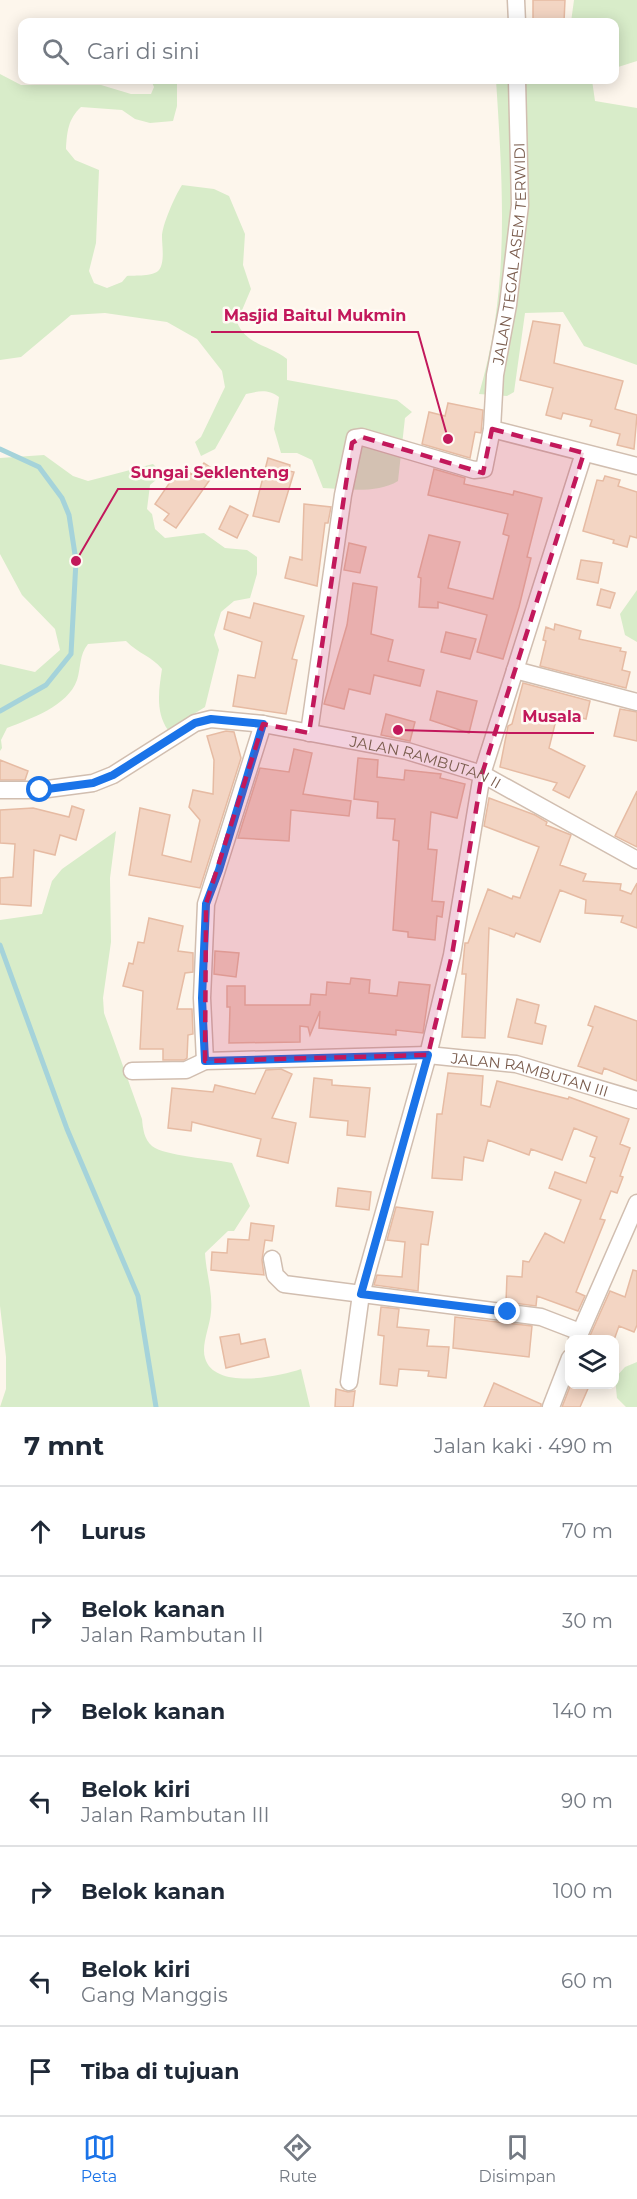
<!DOCTYPE html>
<html lang="id">
<meta charset="utf-8">
<style>
:root{--surface:#fff;--page:#f2f2f3;--text:#1f2937;--muted:#747a83;--line:#e0e1e3;--accent:#1a73e8}
body{margin:0;font-family:Montserrat,sans-serif;background:var(--page);color:var(--text)}
.controls{position:absolute;right:18px;bottom:18px;display:grid;overflow:hidden;border-radius:12px;box-shadow:0 3px 15px #0003}
.controls button{width:54px;height:54px;display:grid;place-items:center;padding:0;border:0;border-bottom:2px solid var(--line);background:var(--surface);color:var(--text);font:30px sans-serif}
.stop{position:absolute;width:18px;height:18px;margin:-14px;border:4px solid #1a73e8;border-radius:50%;background:#fff}
.stop.end{background:#1a73e8;border-color:#fff;box-shadow:0 2px 6px #0008}
.list{margin:0;padding:0;list-style:none}
h2{display:flex;justify-content:space-between;align-items:center;height:78px;margin:0;padding:0 24px;font-size:26px}
h2 small{font-size:20px;font-weight:400;color:var(--muted)}
.list li{display:grid;grid-template-columns:39px 1fr auto;gap:18px;align-items:center;box-sizing:border-box;height:90px;padding:0 24px;border-top:2px solid var(--line)}
.list b{display:block;font-size:22px;white-space:nowrap}
.list p{margin:0;font-size:20px;white-space:nowrap;color:var(--muted)}
.list em{font-size:20px;font-style:normal;color:var(--muted)}
.icon{flex:none;width:33px;height:33px;fill:none;stroke:currentColor;stroke-width:2;stroke-linecap:round;stroke-linejoin:round}
.map{position:relative;flex:none;width:637px;height:1407px;overflow:hidden}
.search{position:absolute;background:var(--surface);box-shadow:0 3px 15px #0003;left:18px;right:18px;top:18px;height:66px;display:flex;align-items:center;gap:15px;box-sizing:border-box;padding:0 21px;border-radius:12px;color:var(--muted);font-size:22px}
.sheet{height:708px;background:var(--surface)}
nav{display:flex;justify-content:space-around;align-items:center;box-sizing:border-box;height:84px;border-top:2px solid var(--line);background:var(--surface);font-size:16px;color:var(--muted)}
nav a{display:grid;justify-items:center;gap:3px}
nav .on{color:var(--accent)}
.map>svg:first-child{display:block}
.green{fill:#d8ecc9}
.lines{fill:none;stroke-linecap:round;stroke-linejoin:round}
.stream{stroke:#a5d3da;stroke-width:5}
.building{fill:#f3d5c3;stroke:#e6bba3;stroke-width:1.5}
.street-casing{stroke:#d1beb0;stroke-width:19}
.street{stroke:#fff;stroke-width:16}
.route{stroke:#1a73e8;stroke-width:8}
.marked{fill:#c2185b;fill-opacity:0.2;stroke:#c2185b;stroke-width:4.5;stroke-dasharray:12 8;stroke-linejoin:round}
.labels{text-anchor:middle;dominant-baseline:central;stroke-width:5;stroke-linejoin:round;paint-order:stroke}
.street-label{font-size:15px;fill:#7a5c4d;stroke:#fffaf3}
.leader{fill:none;stroke:#c2185b;stroke-width:2}
.callout-dot{fill:#c2185b;stroke:#fffaf3;stroke-width:2}
.callout-label{font-size:16px;text-anchor:middle;font-weight:bold;fill:#c2185b;stroke:#fffaf3;stroke-width:5;stroke-linejoin:round;paint-order:stroke}
</style>
<div class="map">
<svg width="637" height="1407" viewBox="0 0 637 1407">
<rect width="100%" height="100%" fill="#fdf6ec"/>
<path class="green" d="M 574,0 L 637,0 L 637,61 L 615,68 L 614,22 L 571,22 Z
M 0,74 L 21,85 L 101,85 L 131,94 L 151,94 L 154,87 L 151,80 L 177,80 L 177,106 L 173,121 L 150,123 L 135,119 L 122,110 L 81,107 C 68,119 67,132 66,149 L 75,160 L 99,170 L 96,243 L 89,271 L 94,283 L 107,288 L 122,282 L 127,276 C 135,275 153,277 159,270 C 165,262 162,246 162,237 C 162,225 175,196 182,185 L 214,189 L 229,196 L 245,234 L 243,265 L 251,289 L 237,322 C 246,345 269,345 287,359 L 287,380 L 397,400 L 412,412 L 405,418 L 398,481 C 377,494 346,489 323,488 L 312,460 L 297,453 L 281,453 L 274,429 L 279,397 C 268,389 259,391 246,394 L 215,449 L 201,456 L 195,442 L 201,437 L 225,387 L 222,371 L 197,339 L 167,322 L 105,313 L 71,315 L 21,357 L 0,360 Z
M 496,80 L 592,80 L 595,101 L 637,108 L 637,365 L 584,346 L 563,312 L 525,313 L 514,392 L 507,396 L 479,394 C 510,289 503,188 496,80 Z
M 44,455 L 73,476 L 88,481 L 153,464 L 163,474 L 150,485 L 147,509 L 152,514 L 155,529 L 165,538 L 204,533 L 225,548 L 247,550 L 257,557 L 257,574 L 250,598 L 234,601 L 221,612 L 214,635 L 219,650 L 205,707 L 168,730 C 155,712 159,689 162,669 C 151,656 139,654 126,641 L 88,644 C 79,655 81,668 77,680 C 68,706 30,719 7,728 L 1,740 L 2,748 L 0,751 L 0,664 L 35,672 L 60,650 L 55,629 L 22,595 L 0,554 L 0,458 Z
M 637,590 L 637,642 L 625,635 L 620,614 Z
M 116,831 L 110,878 L 111,942 L 103,998 L 104,1013 L 142,1119 C 143,1129 144,1139 152,1146 C 164,1156 214,1159 232,1163 L 250,1206 L 234,1231 L 228,1231 L 205,1253 C 206,1273 213,1292 211,1312 C 210,1326 201,1345 205,1358 C 214,1390 278,1377 301,1369 L 310,1407 L 0,1407 L 6,1389 L 6,1357 L 0,1306 L 0,920 L 42,914 L 52,881 L 62,869 Z
M 637,1362 L 637,1407 L 626,1407 L 617,1398 L 615,1378 L 625,1367 Z"/>
<g class="lines">
<path class="stream" d="M 0,449 L 39,467 L 62,498 L 69,515 L 76,561 L 71,654 L 46,685 L 0,711
M 0,945 L 67,1129 L 138,1296 L 156,1407"/>
</g>
<path class="building" d="M 533,0 L 565,0 L 564,22 L 533,22 Z
M 533,321 L 560,325 L 554,363 L 623,381 L 615,409 L 637,415 L 634,449 L 617,445 L 620,434 L 590,426 L 592,420 L 563,413 L 561,419 L 546,415 L 553,388 L 520,380 Z
M 448,403 L 483,410 L 481,433 L 475,432 L 470,458 L 422,444 L 429,412 L 445,416 Z
M 268,458 L 290,465 L 289,471 L 294,472 L 279,522 L 253,516 Z
M 204,463 L 216,471 L 176,528 L 164,520 L 169,514 L 155,504 L 177,472 L 186,479 L 190,473 L 195,476 Z
M 434,469 L 465,478 L 464,484 L 513,495 L 514,491 L 542,498 L 527,557 L 531,558 L 519,607 L 503,659 L 477,652 L 487,615 L 438,602 L 438,608 L 419,607 L 421,578 L 418,577 L 429,535 L 460,542 L 448,588 L 493,599 L 509,536 L 503,534 L 508,514 L 428,495 Z
M 605,476 L 620,480 L 618,486 L 637,492 L 637,538 L 630,536 L 627,547 L 613,543 L 614,540 L 583,531 L 597,480 L 603,481 Z
M 304,504 L 331,507 L 328,523 L 325,523 L 317,586 L 285,578 L 290,557 L 302,560 Z
M 230,506 L 248,515 L 237,538 L 219,529 Z
M 349,543 L 366,547 L 360,573 L 344,570 Z
M 581,560 L 602,563 L 598,583 L 577,579 Z
M 353,583 L 377,587 L 371,634 L 393,640 L 388,661 L 424,670 L 420,686 L 374,675 L 370,694 L 349,689 L 344,709 L 324,704 L 347,625 Z
M 601,589 L 615,593 L 610,608 L 597,605 Z
M 254,603 L 304,616 L 292,659 L 297,660 L 286,714 L 233,706 L 238,675 L 255,678 L 262,642 L 224,629 L 228,612 L 250,618 Z
M 555,624 L 581,631 L 579,639 L 621,648 L 620,651 L 626,652 L 622,670 L 630,672 L 626,688 L 540,666 L 546,641 L 543,640 L 546,627 L 554,630 Z
M 446,632 L 476,639 L 470,659 L 441,652 Z
M 523,683 L 590,701 L 586,719 L 558,712 L 549,748 L 585,766 L 569,798 L 553,790 L 557,783 L 500,767 L 508,726 L 512,724 Z
M 437,691 L 477,701 L 469,733 L 430,720 Z
M 620,709 L 637,712 L 637,741 L 614,736 Z
M 386,714 L 415,722 L 410,741 L 381,735 Z
M 226,731 L 234,732 L 241,758 L 200,888 L 129,875 L 140,808 L 170,815 L 162,855 L 191,862 L 200,820 L 189,807 L 193,790 L 213,794 L 214,760 L 207,736 Z
M 294,749 L 312,753 L 303,794 L 351,801 L 349,816 L 291,810 L 289,841 L 238,838 L 260,768 L 289,772 Z
M 358,758 L 378,760 L 377,777 L 404,780 L 405,770 L 441,774 L 440,778 L 465,784 L 457,818 L 431,812 L 428,849 L 437,850 L 432,901 L 444,902 L 442,917 L 437,916 L 435,940 L 408,937 L 408,932 L 393,930 L 399,841 L 393,840 L 395,819 L 377,818 L 378,802 L 354,799 Z
M 0,760 L 28,771 L 25,780 L 0,780 Z
M 637,791 L 637,847 L 615,836 Z
M 489,798 L 535,815 L 547,822 L 546,825 L 571,835 L 560,865 L 586,874 L 583,881 L 621,884 L 620,890 L 631,894 L 637,883 L 637,928 L 621,922 L 623,916 L 585,913 L 586,900 L 560,890 L 540,942 L 516,933 L 514,937 L 489,928 L 485,1038 L 462,1037 L 466,974 L 462,974 L 465,943 L 468,943 L 488,889 L 512,899 L 513,896 L 520,898 L 539,847 L 484,826 Z
M 72,806 L 84,810 L 76,840 L 60,835 L 55,855 L 34,850 L 31,906 L 0,904 L 0,878 L 13,877 L 15,844 L 0,843 L 0,810 L 33,808 L 69,817 Z
M 149,918 L 183,926 L 178,951 L 193,953 L 193,972 L 185,973 L 177,1009 L 192,1009 L 193,1034 L 188,1035 L 187,1058 L 184,1060 L 163,1060 L 163,1049 L 140,1049 L 143,991 L 123,986 L 129,963 L 133,964 L 138,942 L 144,943 Z
M 215,951 L 239,953 L 236,977 L 214,974 Z
M 351,978 L 370,980 L 369,993 L 397,996 L 399,982 L 430,985 L 423,1033 L 396,1030 L 396,1035 L 319,1028 L 320,1011 L 310,1035 L 308,1027 L 300,1026 L 300,1042 L 229,1043 L 230,1007 L 227,1007 L 227,986 L 245,986 L 245,1005 L 310,1005 L 311,994 L 326,995 L 327,982 L 350,984 Z
M 517,999 L 539,1005 L 535,1023 L 546,1026 L 542,1044 L 508,1037 Z
M 595,1006 L 637,1021 L 637,1081 L 604,1068 L 602,1074 L 578,1066 L 593,1027 L 588,1025 Z
M 281,1069 L 292,1074 L 272,1118 L 296,1123 L 288,1163 L 257,1156 L 261,1139 L 192,1122 L 191,1131 L 168,1128 L 172,1088 L 213,1092 L 215,1085 L 255,1094 L 266,1070 Z
M 448,1073 L 483,1076 L 481,1105 L 490,1107 L 497,1081 L 568,1099 L 569,1097 L 629,1119 L 620,1144 L 630,1148 L 620,1176 L 623,1177 L 617,1193 L 611,1191 L 600,1219 L 605,1220 L 576,1292 L 585,1296 L 578,1311 L 537,1296 L 536,1306 L 506,1302 L 507,1276 L 522,1277 L 523,1261 L 529,1262 L 545,1233 L 564,1243 L 581,1200 L 549,1188 L 555,1172 L 586,1183 L 595,1158 L 590,1156 L 597,1137 L 574,1128 L 562,1160 L 531,1149 L 529,1155 L 488,1140 L 483,1161 L 464,1157 L 462,1180 L 432,1178 L 437,1114 L 442,1114 Z
M 314,1078 L 332,1080 L 332,1085 L 370,1088 L 365,1137 L 347,1135 L 348,1121 L 310,1117 Z
M 338,1188 L 371,1192 L 369,1210 L 336,1206 Z
M 396,1207 L 433,1212 L 428,1245 L 421,1244 L 418,1291 L 374,1285 L 377,1275 L 402,1277 L 405,1242 L 387,1240 Z
M 251,1223 L 274,1226 L 272,1241 L 265,1240 L 262,1260 L 264,1275 L 211,1270 L 212,1252 L 227,1253 L 228,1239 L 249,1240 Z
M 633,1270 L 637,1271 L 637,1325 L 634,1332 L 619,1326 L 614,1340 L 589,1338 L 610,1291 L 625,1297 Z
M 381,1307 L 399,1309 L 397,1327 L 429,1330 L 427,1346 L 449,1347 L 446,1378 L 428,1376 L 429,1371 L 399,1369 L 397,1386 L 380,1384 L 384,1336 L 378,1335 Z
M 455,1317 L 532,1326 L 529,1357 L 453,1348 Z
M 239,1334 L 241,1344 L 265,1339 L 269,1357 L 226,1368 L 220,1337 Z
M 494,1383 L 541,1404 L 541,1407 L 484,1407 Z
M 571,1384 L 590,1384 L 580,1407 L 562,1407 Z
M 336,1389 L 348,1392 L 355,1391 L 353,1407 L 335,1407 Z"/>
<g class="lines">
<g class="street-casing">
<g id="street">
<path d="M 516,0 L 517,22"/>
<path d="M 492,429 L 637,466"/>
<path d="M 515,670 L 637,702"/>
<path id="s1" d="M 309,733 L 343,495 L 355,438 L 362,437 L 474,470 L 484,469 L 492,429 L 495,375 L 508,305 L 520,205 L 517,80"/>
<path id="s2" d="M 0,790 L 40,790 L 93,783 L 113,775 L 195,723 L 211,719 L 263,724 L 407,751 L 482,774 L 637,860"/>
<path d="M 205,1061 L 202,998 L 206,904 L 263,724"/>
<path id="s3" d="M 132,1071 L 186,1070 L 205,1061 L 428,1055 L 516,1064 L 637,1100"/>
<path d="M 272,1259 L 275,1275 L 284,1284 L 541,1317 L 580,1332"/>
<path d="M 577,1340 L 637,1203"/>
<path d="M 349,1382 L 361,1294 L 428,1055 L 452,955 L 482,774 L 584,453"/>
<path d="M 551,1407 L 570,1358"/>
</g>
</g>
<use href="#street" class="street"/>
</g>
<g class="lines">
<path class="route" d="M 40,790 L 93,783 L 113,775 L 195,723 L 211,719 L 263,724 L 219,870 L 206,904 L 202,998 L 205,1061 L 428,1055 L 361,1294 L 508,1312"/>
</g>
<path class="marked" d="M 492,429 L 584,453 L 482,774 L 452,955 L 428,1055 L 205,1061 L 206,904 L 263,724 L 309,733 L 352,443 L 362,437 L 483,473 Z"/>
<g class="labels">
<g class="street-label">
<text stroke="none"><textPath href="#s1" startOffset="650">JALAN TEGAL ASEM TERWIDI</textPath></text>
<text stroke="none"><textPath href="#s2" startOffset="448">JALAN RAMBUTAN II</textPath></text>
<text stroke="none"><textPath href="#s3" startOffset="402">JALAN RAMBUTAN III</textPath></text>
</g>
</g>
<path class="leader" d="M448 439L418 332H211M76 561L118 489H301M398 730L510 733H594"/>
<g class="callout-dot">
<circle cx="448" cy="439" r="6"/>
<circle cx="76" cy="561" r="6"/>
<circle cx="398" cy="730" r="6"/>
</g>
<g class="callout-label">
<text x="315" y="321">Masjid Baitul Mukmin</text>
<text x="210" y="478">Sungai Seklenteng</text>
<text x="552" y="722">Musala</text>
</g>
</svg>
<div class="controls">
<button><svg class="icon" aria-label="layers" viewBox="0 0 24 24"><path d="M12 4l9 5-9 5-9-5zM3 14l9 5 9-5"/></svg></button>
</div>
<div class="stop" style="left:40px;top:790px"></div>
<div class="stop end" style="left:508px;top:1312px"></div>
<div class="search"><svg class="icon" aria-label="search" viewBox="0 0 24 24"><circle cx="10" cy="10" r="6"/><path d="M15 15l6 6"/></svg>Cari di sini</div>
</div>
<section class="sheet">
<h2>7 mnt<small>Jalan kaki · 490 m</small></h2>
<ul class="list">
<li><svg class="icon" aria-label="ahead" viewBox="0 0 24 24"><path d="M12 20V5M6 11l6-6 6 6"/></svg><div><b>Lurus</b></div><em>70 m</em></li>
<li><svg class="icon" aria-label="right" viewBox="0 0 24 24"><path d="M7 20v-9h11M14 6l5 5-5 5"/></svg><div><b>Belok kanan</b><p>Jalan Rambutan II</p></div><em>30 m</em></li>
<li><svg class="icon" aria-label="right" viewBox="0 0 24 24"><path d="M7 20v-9h11M14 6l5 5-5 5"/></svg><div><b>Belok kanan</b></div><em>140 m</em></li>
<li><svg class="icon" aria-label="left" viewBox="0 0 24 24"><path d="M17 20v-9H6M10 6l-5 5 5 5"/></svg><div><b>Belok kiri</b><p>Jalan Rambutan III</p></div><em>90 m</em></li>
<li><svg class="icon" aria-label="right" viewBox="0 0 24 24"><path d="M7 20v-9h11M14 6l5 5-5 5"/></svg><div><b>Belok kanan</b></div><em>100 m</em></li>
<li><svg class="icon" aria-label="left" viewBox="0 0 24 24"><path d="M17 20v-9H6M10 6l-5 5 5 5"/></svg><div><b>Belok kiri</b><p>Gang Manggis</p></div><em>60 m</em></li>
<li><svg class="icon" aria-label="arrive" viewBox="0 0 24 24"><path d="M6 21V4h12l-3 4 3 4H6"/></svg><div><b>Tiba di tujuan</b></div></li>
</ul>
</section>
<nav>
<a class="on"><svg class="icon" aria-label="map" viewBox="0 0 24 24"><path d="M3 6l6-2 6 2 6-2v14l-6 2-6-2-6 2zM9 4v14M15 6v14"/></svg>Peta</a>
<a><svg class="icon" aria-label="directions" viewBox="0 0 24 24"><path d="M12 3l9 9-9 9-9-9zM9 14v-3h6M13 9l2 2-2 2"/></svg>Rute</a>
<a><svg class="icon" aria-label="saved" viewBox="0 0 24 24"><path d="M7 4h10v16l-5-4-5 4z"/></svg>Disimpan</a>
</nav>
